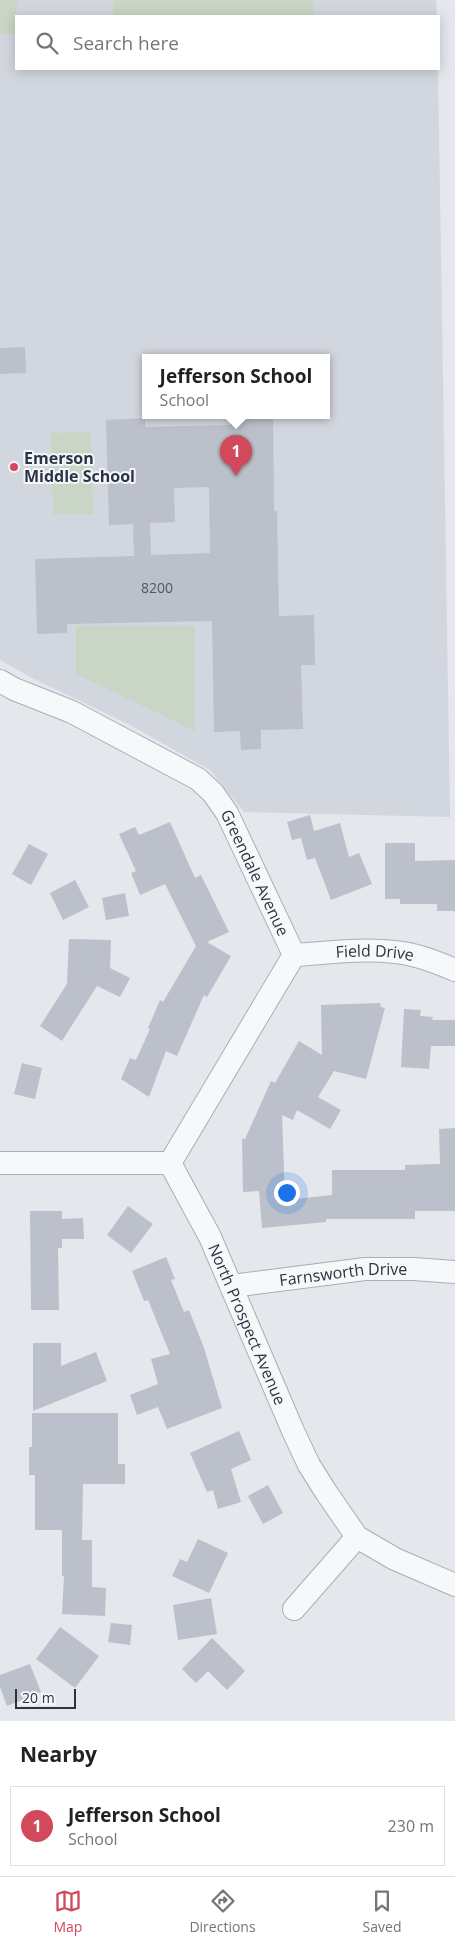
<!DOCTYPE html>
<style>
:root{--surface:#fff;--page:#f6f6f6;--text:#222;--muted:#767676;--line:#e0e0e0;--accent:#d1495b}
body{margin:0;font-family:"Open Sans",sans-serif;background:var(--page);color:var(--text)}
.scale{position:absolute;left:15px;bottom:12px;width:61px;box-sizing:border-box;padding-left:5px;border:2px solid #2b3445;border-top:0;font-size:14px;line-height:18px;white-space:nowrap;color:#2b3445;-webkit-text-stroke:4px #f4f6f9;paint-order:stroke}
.you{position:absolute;left:286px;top:1192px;width:18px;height:18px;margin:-12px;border:4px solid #fff;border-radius:50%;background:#1a73e8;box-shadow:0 0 0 8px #1a73e833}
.badge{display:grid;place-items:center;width:32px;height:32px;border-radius:50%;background:var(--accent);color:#fff;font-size:16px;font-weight:700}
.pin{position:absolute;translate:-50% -41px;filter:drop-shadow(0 1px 2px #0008)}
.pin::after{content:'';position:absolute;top:26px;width:18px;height:15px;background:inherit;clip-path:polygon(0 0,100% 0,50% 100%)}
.popup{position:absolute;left:142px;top:354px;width:188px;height:65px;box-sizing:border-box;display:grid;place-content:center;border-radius:0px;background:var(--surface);filter:drop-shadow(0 1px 4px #0005);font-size:16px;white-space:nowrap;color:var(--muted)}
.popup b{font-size:19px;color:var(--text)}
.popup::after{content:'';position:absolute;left:50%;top:100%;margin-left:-10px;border:10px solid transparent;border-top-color:var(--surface)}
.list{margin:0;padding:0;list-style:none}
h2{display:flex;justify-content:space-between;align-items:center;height:65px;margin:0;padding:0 20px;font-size:21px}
h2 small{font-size:16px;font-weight:400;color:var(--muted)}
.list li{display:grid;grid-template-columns:32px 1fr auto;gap:15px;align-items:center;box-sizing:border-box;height:80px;margin:0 10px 10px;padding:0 10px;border:1px solid var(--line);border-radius:0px}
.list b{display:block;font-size:19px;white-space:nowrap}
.list p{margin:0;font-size:16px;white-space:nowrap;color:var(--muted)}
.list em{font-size:16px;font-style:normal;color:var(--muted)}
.icon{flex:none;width:28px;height:28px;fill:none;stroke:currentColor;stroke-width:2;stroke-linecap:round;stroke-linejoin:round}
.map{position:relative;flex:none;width:455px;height:1721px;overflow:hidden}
.search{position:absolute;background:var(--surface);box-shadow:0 2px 12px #0003;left:15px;right:15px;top:15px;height:55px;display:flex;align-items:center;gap:12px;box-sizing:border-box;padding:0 18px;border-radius:0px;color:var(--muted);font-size:19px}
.sheet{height:155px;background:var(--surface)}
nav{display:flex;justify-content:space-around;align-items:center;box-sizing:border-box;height:70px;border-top:1px solid var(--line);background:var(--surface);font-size:14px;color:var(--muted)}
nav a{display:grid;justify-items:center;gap:2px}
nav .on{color:var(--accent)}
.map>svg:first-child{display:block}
.built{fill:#d2d6de;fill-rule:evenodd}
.green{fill:#c9d6c5}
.building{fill:#bbc0ca;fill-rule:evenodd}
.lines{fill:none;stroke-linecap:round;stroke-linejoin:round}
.street-casing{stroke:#a9aeb7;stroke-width:24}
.street{stroke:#f7f8fa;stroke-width:22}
.poi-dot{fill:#d1495b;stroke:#f4f6f9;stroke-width:2}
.labels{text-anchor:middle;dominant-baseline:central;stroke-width:4;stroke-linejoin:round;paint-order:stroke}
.number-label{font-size:14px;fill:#4f5766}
.poi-label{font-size:16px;font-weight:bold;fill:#2b3445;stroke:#f4f6f9;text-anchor:start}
.street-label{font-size:16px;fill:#2b3445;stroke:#f4f6f9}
</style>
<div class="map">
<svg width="455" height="1721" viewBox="0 0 455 1721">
<rect width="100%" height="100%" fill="#e4e7ec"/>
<path class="built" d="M 0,0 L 436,0 L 437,16 L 16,16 L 16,69 L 438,69 L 450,817 L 244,812 L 210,770 L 128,724 L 30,677 L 0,660 ZM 146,357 L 326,357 L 326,415 L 146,415 Z"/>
<path class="green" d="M 0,0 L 17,0 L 16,34 L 0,34 Z
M 113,0 L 313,0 L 313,16 L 113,16 Z
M 91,432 L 93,514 L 53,514 L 51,433 Z
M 76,626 L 195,626 L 195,731 L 76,674 Z"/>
<path class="building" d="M 25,347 L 26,373 L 0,374 L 0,348 Z
M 230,415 L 273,415 L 274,511 L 277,511 L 279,616 L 314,615 L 315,665 L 301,665 L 303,729 L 261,730 L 261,749 L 241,750 L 240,731 L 214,732 L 212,621 L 67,624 L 67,633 L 37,634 L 35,559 L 134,556 L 133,524 L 109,525 L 106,420 L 145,418 L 145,427 L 230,425 ZM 209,487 L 210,553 L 151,555 L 150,523 L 175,522 L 174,488 Z
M 310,815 L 314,831 L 340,823 L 349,857 L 359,853 L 372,884 L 331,900 L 315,858 L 307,860 L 301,838 L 292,840 L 287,822 Z
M 170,822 L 195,878 L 201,875 L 229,932 L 207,942 L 231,956 L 207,997 L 204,995 L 177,1056 L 166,1051 L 149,1097 L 121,1079 L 130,1058 L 136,1060 L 150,1029 L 148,1028 L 160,1000 L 163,1002 L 196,946 L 165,884 L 140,895 L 131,873 L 136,871 L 119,834 L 135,827 L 139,835 Z
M 385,843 L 415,843 L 415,861 L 455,860 L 455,911 L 437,911 L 437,904 L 400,904 L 400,899 L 385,899 Z
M 29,844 L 48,854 L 31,885 L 12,874 Z
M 75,880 L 89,907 L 63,920 L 50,893 Z
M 125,893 L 129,916 L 106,920 L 102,898 Z
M 69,939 L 111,940 L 110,968 L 130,978 L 120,997 L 97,986 L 62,1041 L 40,1026 L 67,984 Z
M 380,1003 L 381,1007 L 385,1008 L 366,1079 L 334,1071 L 318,1097 L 341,1110 L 330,1129 L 297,1110 L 293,1120 L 282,1115 L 285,1200 L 332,1195 L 332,1170 L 405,1170 L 405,1165 L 440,1164 L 439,1129 L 455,1128 L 455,1211 L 415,1211 L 415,1219 L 326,1219 L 326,1222 L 262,1228 L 259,1191 L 243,1192 L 242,1139 L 245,1139 L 271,1081 L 275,1083 L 299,1041 L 322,1055 L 321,1005 Z
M 404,1009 L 421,1010 L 420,1016 L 433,1017 L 432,1020 L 455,1020 L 455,1046 L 431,1046 L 429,1069 L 401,1067 Z
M 22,1063 L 42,1068 L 35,1099 L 14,1094 Z
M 128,1206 L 153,1224 L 131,1253 L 107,1235 Z
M 30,1211 L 62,1211 L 62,1219 L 83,1218 L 84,1239 L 62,1239 L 62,1248 L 58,1248 L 59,1310 L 31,1310 Z
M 166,1257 L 175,1279 L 171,1280 L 184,1312 L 189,1310 L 204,1348 L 222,1408 L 167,1429 L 158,1407 L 137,1415 L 130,1395 L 158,1384 L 151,1359 L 170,1354 L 148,1300 L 144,1301 L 132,1271 Z
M 33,1343 L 61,1343 L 61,1366 L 96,1352 L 107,1381 L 33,1411 Z
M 32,1413 L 118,1413 L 118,1464 L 125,1464 L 125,1484 L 83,1484 L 82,1540 L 92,1540 L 92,1587 L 106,1588 L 105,1616 L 62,1614 L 64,1576 L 62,1576 L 62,1530 L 35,1530 L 35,1475 L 29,1475 L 29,1447 L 32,1447 Z
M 239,1431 L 251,1460 L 231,1469 L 241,1502 L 218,1509 L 213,1490 L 207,1492 L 190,1453 Z
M 268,1485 L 283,1513 L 263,1524 L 248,1496 Z
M 198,1539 L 228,1553 L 209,1593 L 172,1576 L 180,1559 L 187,1562 Z
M 211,1598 L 217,1634 L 178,1640 L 173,1605 Z
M 111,1623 L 132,1625 L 130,1645 L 108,1642 Z
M 60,1627 L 99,1656 L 75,1688 L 36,1659 Z
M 212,1638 L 245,1671 L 227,1690 L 208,1671 L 196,1683 L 182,1669 Z
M 30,1664 L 41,1692 L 7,1706 L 0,1687 L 0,1675 Z"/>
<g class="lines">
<g class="street-casing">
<g id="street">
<path id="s1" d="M 0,681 L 14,689 L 72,712 L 198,779 L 213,793 L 227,813 L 294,955 L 170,1163"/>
<path id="s2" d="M 294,955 C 327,953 362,948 395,952 C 416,954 436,962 455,970"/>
<path d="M 0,1163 L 170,1163"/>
<path id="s3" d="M 170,1163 L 210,1237 L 293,1431 L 309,1465 L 326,1492 L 357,1537 L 395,1559 L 455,1585"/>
<path id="s4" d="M 232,1286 L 365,1269 L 414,1269 L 455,1272"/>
<path d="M 294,1609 L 357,1537"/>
</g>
</g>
<use href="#street" class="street"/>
</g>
<circle class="poi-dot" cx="14" cy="467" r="5"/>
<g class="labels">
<g class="number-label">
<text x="157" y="587">8200</text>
</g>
<g class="poi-label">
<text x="24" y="458">Emerson<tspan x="24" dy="18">Middle School</tspan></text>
</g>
<g class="street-label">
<text stroke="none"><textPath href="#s1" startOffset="332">Greendale Avenue</textPath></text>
<text stroke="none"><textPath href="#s2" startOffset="81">Field Drive</textPath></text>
<text stroke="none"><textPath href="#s4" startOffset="112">Farnsworth Drive</textPath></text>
<text stroke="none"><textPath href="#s3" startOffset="179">North Prospect Avenue</textPath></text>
</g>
</g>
</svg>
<div class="scale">20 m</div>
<div class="you"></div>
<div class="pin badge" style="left:236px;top:476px">1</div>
<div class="popup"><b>Jefferson School</b>School</div>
<div class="search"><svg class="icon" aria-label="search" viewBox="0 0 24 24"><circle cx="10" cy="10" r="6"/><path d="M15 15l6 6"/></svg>Search here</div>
</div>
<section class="sheet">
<h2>Nearby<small></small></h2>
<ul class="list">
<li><span class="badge">1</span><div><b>Jefferson School</b><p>School</p></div><em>230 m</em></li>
</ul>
</section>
<nav>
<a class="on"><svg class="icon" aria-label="map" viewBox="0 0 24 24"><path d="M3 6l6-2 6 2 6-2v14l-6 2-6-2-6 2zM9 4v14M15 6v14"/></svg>Map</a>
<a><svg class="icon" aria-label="directions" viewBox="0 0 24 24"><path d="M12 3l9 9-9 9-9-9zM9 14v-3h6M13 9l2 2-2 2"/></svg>Directions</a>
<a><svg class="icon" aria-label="saved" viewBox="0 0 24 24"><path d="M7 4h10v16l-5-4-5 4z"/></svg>Saved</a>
</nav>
